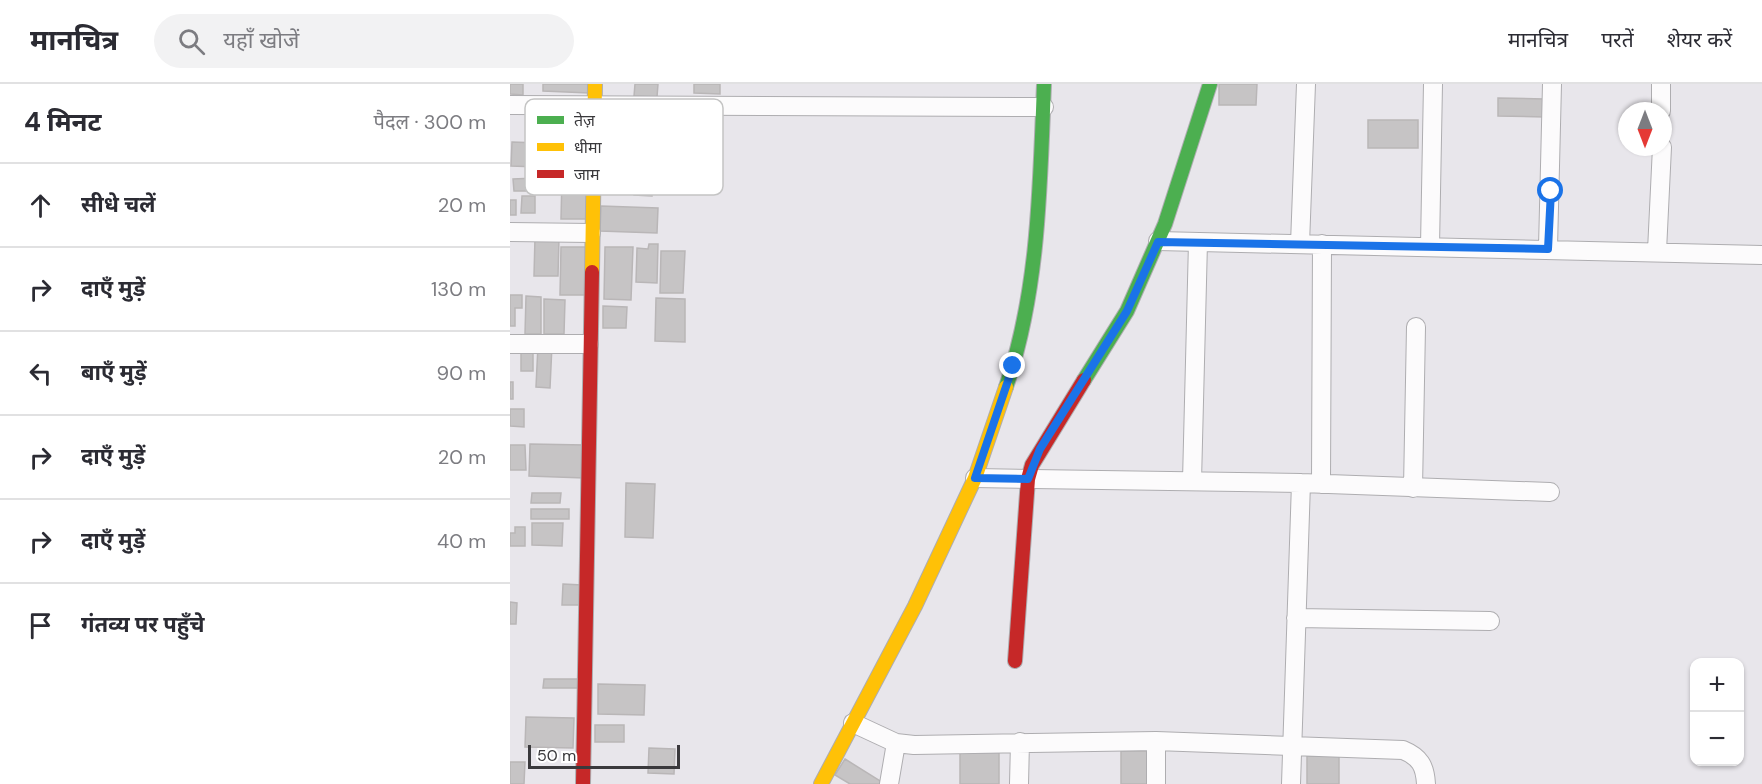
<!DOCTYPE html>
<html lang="hi">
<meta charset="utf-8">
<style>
:root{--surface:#fff;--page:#f2f2f3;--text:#2b2b33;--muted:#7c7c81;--line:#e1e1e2}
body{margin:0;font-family:"DM Sans","Noto Sans Devanagari",sans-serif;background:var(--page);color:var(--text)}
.controls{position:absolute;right:18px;bottom:18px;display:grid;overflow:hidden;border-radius:12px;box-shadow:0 2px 4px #0004}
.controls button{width:54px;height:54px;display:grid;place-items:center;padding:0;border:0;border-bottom:2px solid var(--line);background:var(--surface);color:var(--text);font:30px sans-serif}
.compass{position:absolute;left:1108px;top:18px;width:54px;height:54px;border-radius:50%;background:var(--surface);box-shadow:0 2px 4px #0004;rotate:180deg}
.scale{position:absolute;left:18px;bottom:15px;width:152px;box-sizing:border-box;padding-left:6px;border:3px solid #3a393c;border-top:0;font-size:16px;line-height:21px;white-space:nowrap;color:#3a393c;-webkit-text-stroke:4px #fff;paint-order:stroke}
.stop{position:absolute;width:18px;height:18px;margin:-14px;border:4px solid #1a73e8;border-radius:50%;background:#fff}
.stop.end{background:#1a73e8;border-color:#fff;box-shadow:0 2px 6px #0008}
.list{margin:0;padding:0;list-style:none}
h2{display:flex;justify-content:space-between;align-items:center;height:78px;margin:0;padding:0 24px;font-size:26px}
h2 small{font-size:20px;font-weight:400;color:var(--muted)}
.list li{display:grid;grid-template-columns:39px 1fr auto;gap:18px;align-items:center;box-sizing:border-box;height:84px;padding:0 24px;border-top:2px solid var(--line)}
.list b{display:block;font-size:22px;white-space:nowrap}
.list em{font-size:20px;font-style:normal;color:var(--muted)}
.icon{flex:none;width:33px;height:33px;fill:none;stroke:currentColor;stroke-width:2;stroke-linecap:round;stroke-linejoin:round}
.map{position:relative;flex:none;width:1252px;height:700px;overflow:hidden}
header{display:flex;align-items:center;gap:36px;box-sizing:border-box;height:84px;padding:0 30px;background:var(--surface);border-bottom:2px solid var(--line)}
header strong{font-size:28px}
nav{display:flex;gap:33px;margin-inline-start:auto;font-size:21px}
.search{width:420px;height:54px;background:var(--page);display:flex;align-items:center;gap:15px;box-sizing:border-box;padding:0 21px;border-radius:33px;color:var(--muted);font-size:22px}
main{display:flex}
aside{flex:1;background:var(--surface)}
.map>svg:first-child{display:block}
.building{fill:#c6c4c5;stroke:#b9b6b7;stroke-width:1.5}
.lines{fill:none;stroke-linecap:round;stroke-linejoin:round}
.street-casing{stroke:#aeadb0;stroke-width:20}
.fast-casing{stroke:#aeadb0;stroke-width:16}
.slow-casing{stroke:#aeadb0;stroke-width:16}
.jam-casing{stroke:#aeadb0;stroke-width:16}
.street{stroke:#fcfbfc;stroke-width:18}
.fast{stroke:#4caf50;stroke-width:14}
.slow{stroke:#ffc107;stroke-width:14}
.jam{stroke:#c62828;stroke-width:14}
.route{stroke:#1a73e8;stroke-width:8}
.key{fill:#fff;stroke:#c4c4c4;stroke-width:1.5}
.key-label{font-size:16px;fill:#3a393c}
</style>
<header>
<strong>मानचित्र</strong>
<div class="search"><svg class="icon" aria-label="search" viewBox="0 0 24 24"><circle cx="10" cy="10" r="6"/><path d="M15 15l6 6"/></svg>यहाँ खोजें</div>
<nav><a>मानचित्र</a><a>परतें</a><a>शेयर करें</a></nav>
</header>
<main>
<aside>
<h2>4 मिनट<small>पैदल · 300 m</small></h2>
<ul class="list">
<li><svg class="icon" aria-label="ahead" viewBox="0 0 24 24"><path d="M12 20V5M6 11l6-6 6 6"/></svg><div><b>सीधे चलें</b></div><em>20 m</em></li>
<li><svg class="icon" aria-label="right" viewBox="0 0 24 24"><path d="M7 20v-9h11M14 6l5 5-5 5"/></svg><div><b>दाएँ मुड़ें</b></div><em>130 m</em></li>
<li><svg class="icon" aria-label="left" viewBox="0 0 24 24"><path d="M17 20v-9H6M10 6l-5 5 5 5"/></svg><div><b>बाएँ मुड़ें</b></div><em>90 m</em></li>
<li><svg class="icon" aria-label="right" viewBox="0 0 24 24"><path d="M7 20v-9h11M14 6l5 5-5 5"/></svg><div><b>दाएँ मुड़ें</b></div><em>20 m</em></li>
<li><svg class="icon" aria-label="right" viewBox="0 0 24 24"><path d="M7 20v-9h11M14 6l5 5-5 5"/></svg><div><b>दाएँ मुड़ें</b></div><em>40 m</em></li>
<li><svg class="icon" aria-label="arrive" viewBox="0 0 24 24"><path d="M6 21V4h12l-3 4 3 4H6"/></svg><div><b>गंतव्य पर पहुँचे</b></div></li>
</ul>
</aside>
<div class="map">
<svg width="1252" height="700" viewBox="0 0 1252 700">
<rect width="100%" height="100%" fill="#e8e6eb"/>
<path class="building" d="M 0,0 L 13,0 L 13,11 L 0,10 Z
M 33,0 L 80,0 L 79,9 L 33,7 Z
M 125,0 L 148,0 L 147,13 L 124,12 Z
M 184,0 L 210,0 L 210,10 L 184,9 Z
M 709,0 L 747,0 L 746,21 L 709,21 Z
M 988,14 L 1034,15 L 1034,33 L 988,32 Z
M 858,36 L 908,36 L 908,64 L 858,64 Z
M 2,58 L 29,59 L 28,83 L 1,82 Z
M 52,93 L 78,94 L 77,135 L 51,135 Z
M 26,94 L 26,107 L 4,107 L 3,95 Z
M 125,97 L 142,98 L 142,112 L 124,111 Z
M 12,112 L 25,112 L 25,129 L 11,129 Z
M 0,116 L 6,116 L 6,131 L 0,131 Z
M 91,122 L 148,124 L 147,149 L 90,147 Z
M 25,153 L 49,154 L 48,192 L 24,192 Z
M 139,160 L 148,160 L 147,199 L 126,198 L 127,164 L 138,165 Z
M 51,163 L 78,163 L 78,211 L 50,211 Z
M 95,163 L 123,163 L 121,216 L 94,215 Z
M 151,167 L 175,167 L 173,209 L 150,209 Z
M 0,211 L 12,211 L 12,224 L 5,224 L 5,242 L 0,242 Z
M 16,212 L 31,213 L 31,250 L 15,250 Z
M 146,214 L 175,215 L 175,258 L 145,257 Z
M 34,215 L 55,216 L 54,250 L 34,250 Z
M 93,222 L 117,223 L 116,244 L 93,244 Z
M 28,261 L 42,261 L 40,304 L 26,303 Z
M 11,265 L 23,265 L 23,287 L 11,287 Z
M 0,298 L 3,298 L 3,315 L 0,315 Z
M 0,325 L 14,325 L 14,343 L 0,342 Z
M 20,360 L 75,361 L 74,394 L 19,392 Z
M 0,361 L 15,361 L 16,386 L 0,386 Z
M 116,399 L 145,400 L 143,454 L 115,453 Z
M 22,409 L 51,409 L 50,419 L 21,419 Z
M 21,425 L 59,425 L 59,435 L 21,435 Z
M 22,439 L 53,439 L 52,462 L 22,461 Z
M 5,443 L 15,443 L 15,462 L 0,462 L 0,449 L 5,449 Z
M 53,500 L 72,501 L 71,521 L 52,521 Z
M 0,518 L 7,519 L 6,540 L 0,540 Z
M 34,595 L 68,595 L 68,604 L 33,604 Z
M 88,600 L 135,601 L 134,631 L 88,630 Z
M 16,633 L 64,634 L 63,664 L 15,663 Z
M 85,641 L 114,641 L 114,658 L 85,658 Z
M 450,663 L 489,663 L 489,700 L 450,700 Z
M 139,664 L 165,665 L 164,690 L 138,689 Z
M 611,667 L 640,667 L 640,700 L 611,700 Z
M 797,672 L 829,672 L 829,700 L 797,700 Z
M 335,675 L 375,700 L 340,700 L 325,691 Z
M 0,678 L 15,678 L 14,700 L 0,700 Z"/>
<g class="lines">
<g class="street-casing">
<path id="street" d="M 1151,0 L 1151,27
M 0,21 L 534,23
M 0,148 L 81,149
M 648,157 L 1252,171
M 790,160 L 796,0
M 920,162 L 923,0
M 1038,164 L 1042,0
M 1147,167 L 1152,63
M 0,260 L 79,260
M 465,394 L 791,399 L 1040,408
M 682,397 L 688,158
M 811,400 L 812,160
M 903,404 L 906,243
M 786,534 L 980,537
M 343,639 L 386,659 L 404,661 L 646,657 L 893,666 C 910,673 915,682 916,700
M 646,657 L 646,700
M 379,700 L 386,659
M 509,700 L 510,658
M 781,700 L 791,399"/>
</g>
<g class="fast-casing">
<path id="fast" d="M 574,296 L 617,227 L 655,140 L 700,0
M 496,303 C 529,206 530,102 534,0"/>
</g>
<g class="slow-casing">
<path id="slow" d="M 82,188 L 85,0
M 311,700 L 405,522 L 465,394 L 496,303"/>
</g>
<g class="jam-casing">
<path id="jam" d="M 505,577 L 518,395 L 522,381 L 574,296
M 73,700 L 82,188"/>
</g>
<use href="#street" class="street"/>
<use href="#fast" class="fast"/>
<use href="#slow" class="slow"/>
<use href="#jam" class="jam"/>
</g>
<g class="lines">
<path class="route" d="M 503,282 L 465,394 L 518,395 L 530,365 L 617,227 L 648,158 L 1038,165 L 1041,107"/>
</g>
<rect x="15" y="15" width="198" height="96" rx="9" class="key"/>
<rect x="27" y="32" width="27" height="8" fill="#4caf50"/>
<rect x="27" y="59" width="27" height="8" fill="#ffc107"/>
<rect x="27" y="86" width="27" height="8" fill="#c62828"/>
<g class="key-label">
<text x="64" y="42">तेज़</text>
<text x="64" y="69">धीमा</text>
<text x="64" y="96">जाम</text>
</g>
</svg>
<div class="controls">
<button>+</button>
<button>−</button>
</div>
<svg class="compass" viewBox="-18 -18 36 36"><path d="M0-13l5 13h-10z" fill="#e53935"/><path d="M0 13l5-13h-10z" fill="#7c7c81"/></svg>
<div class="scale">50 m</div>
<div class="stop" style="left:1041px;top:107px"></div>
<div class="stop end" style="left:503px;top:282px"></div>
</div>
</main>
